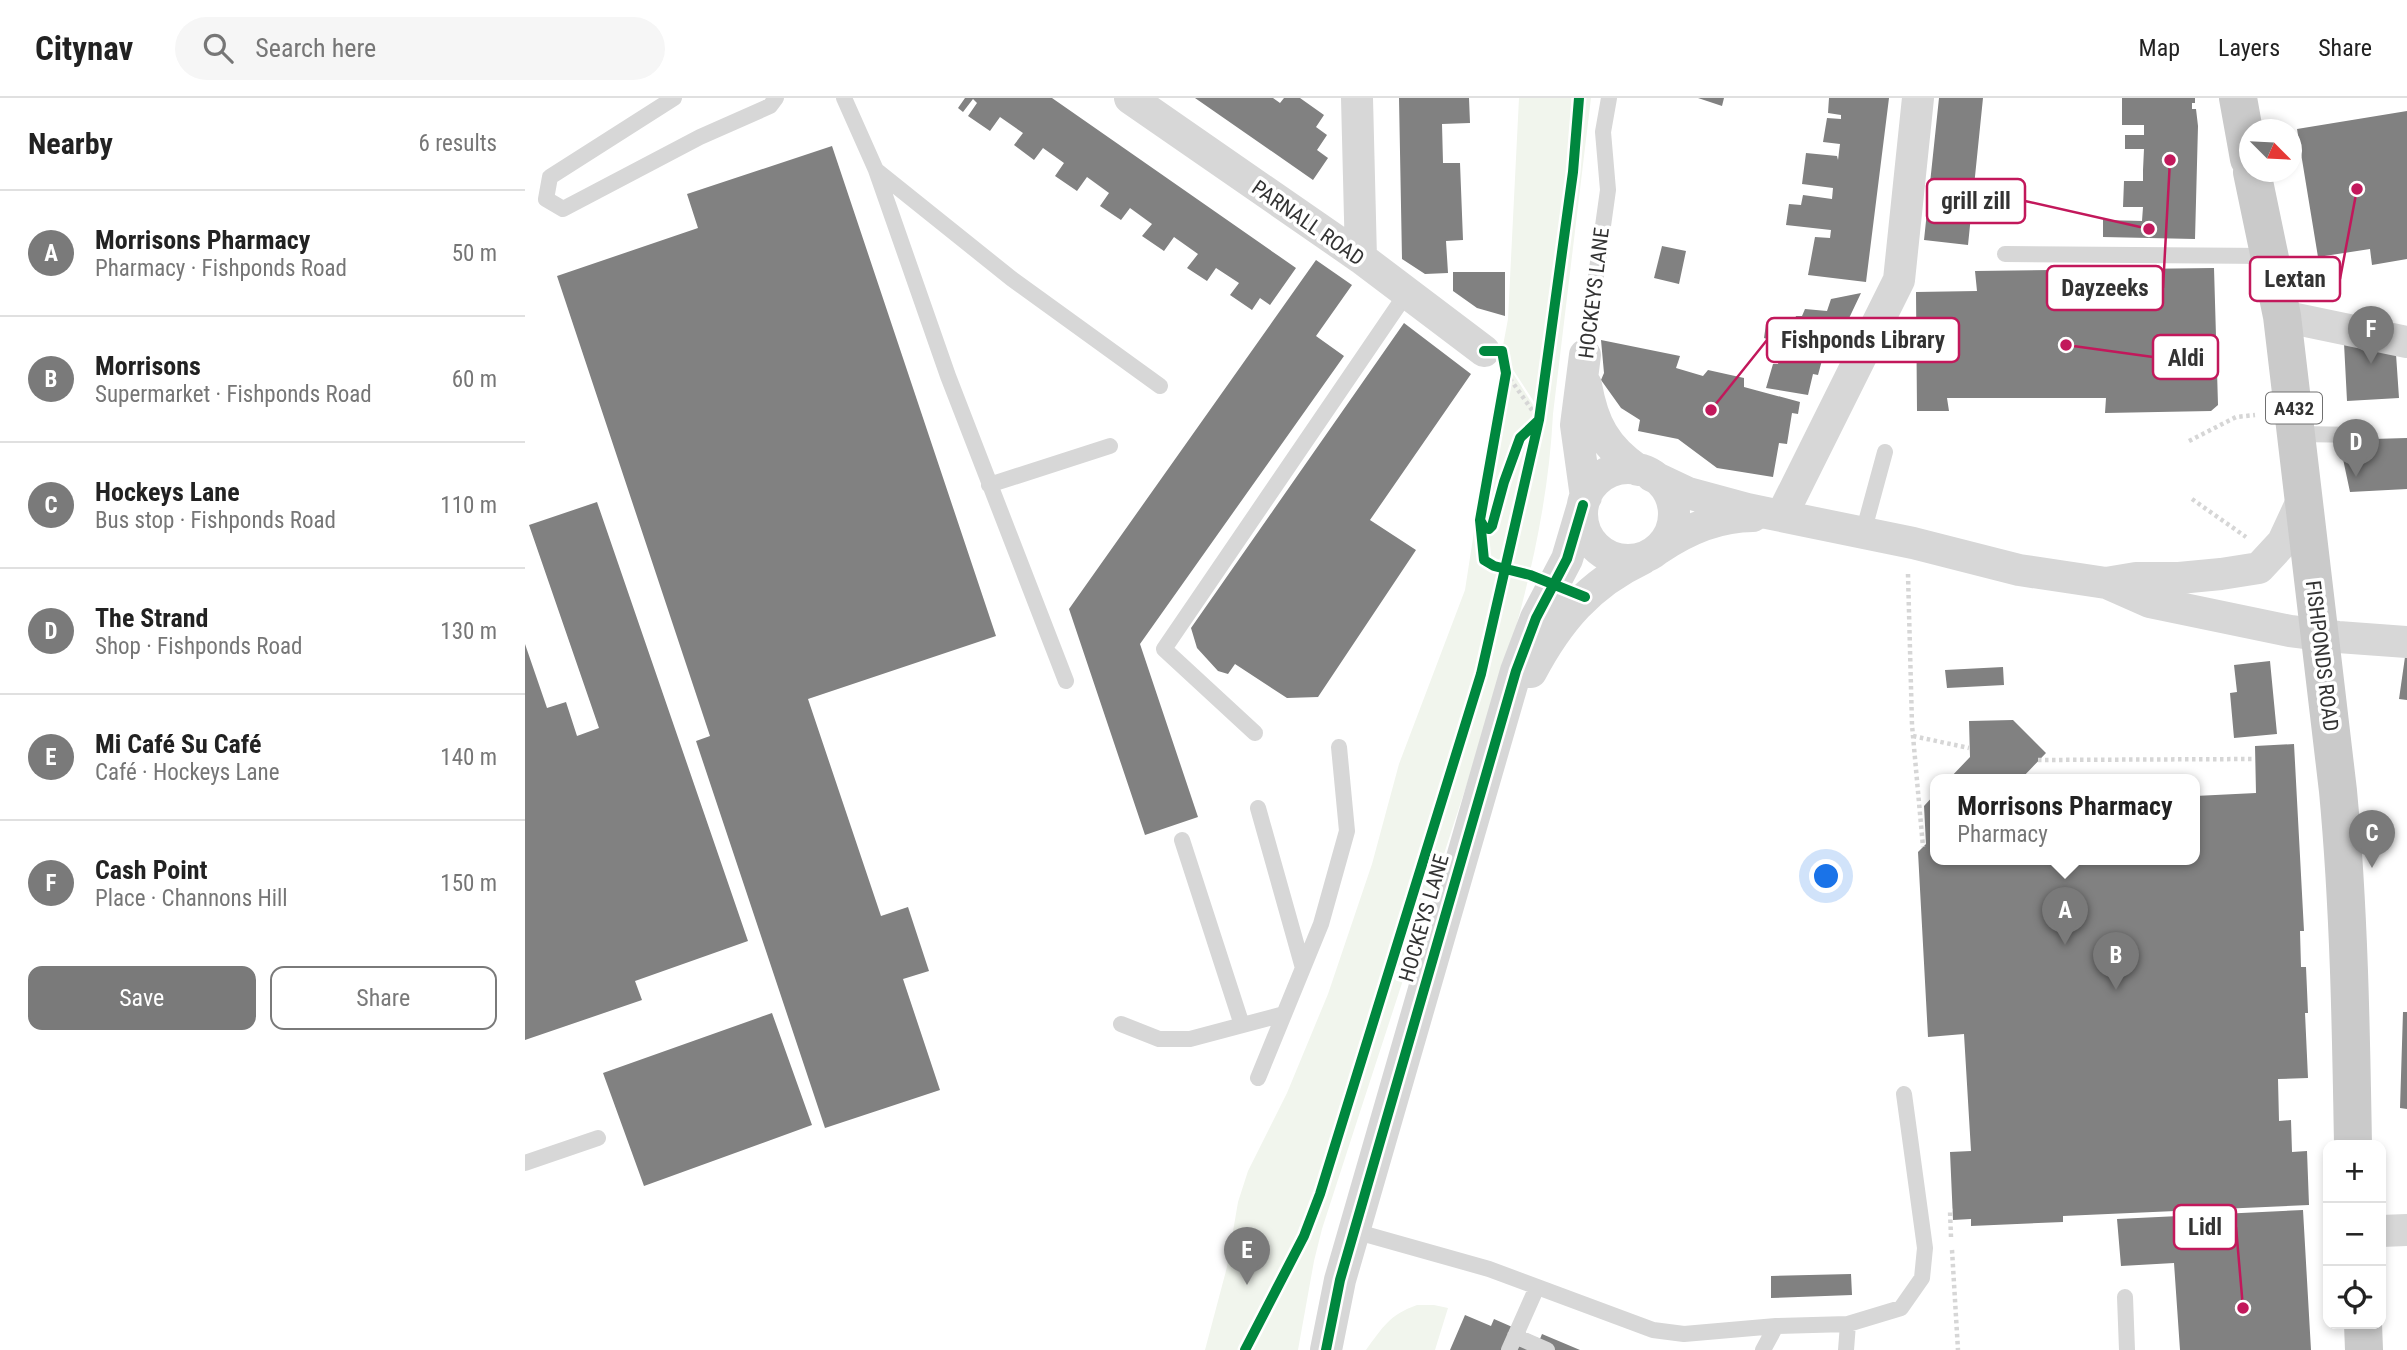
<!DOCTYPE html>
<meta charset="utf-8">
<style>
:root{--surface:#fff;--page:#f6f6f6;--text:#222;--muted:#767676;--line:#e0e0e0;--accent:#7a7a7a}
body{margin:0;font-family:"Roboto Condensed",sans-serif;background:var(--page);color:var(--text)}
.controls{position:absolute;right:21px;bottom:21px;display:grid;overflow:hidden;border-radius:14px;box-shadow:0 4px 10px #0003}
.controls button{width:63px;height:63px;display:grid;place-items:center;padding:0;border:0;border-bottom:2px solid var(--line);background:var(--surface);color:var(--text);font:35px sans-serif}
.compass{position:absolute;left:1714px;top:21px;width:63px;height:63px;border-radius:50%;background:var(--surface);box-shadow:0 4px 10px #0003;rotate:114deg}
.you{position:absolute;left:1302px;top:779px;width:24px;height:24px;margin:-18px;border:5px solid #fff;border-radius:50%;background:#1a73e8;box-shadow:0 0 0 10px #1a73e833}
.badge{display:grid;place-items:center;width:46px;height:46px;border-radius:50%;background:var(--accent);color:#fff;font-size:23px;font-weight:700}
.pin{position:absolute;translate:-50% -58px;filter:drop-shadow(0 2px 4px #0008)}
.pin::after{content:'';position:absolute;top:37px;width:24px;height:21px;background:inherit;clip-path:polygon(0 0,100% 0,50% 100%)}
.popup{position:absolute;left:1405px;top:676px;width:270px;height:91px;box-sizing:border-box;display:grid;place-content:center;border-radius:14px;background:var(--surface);filter:drop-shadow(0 2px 5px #0005);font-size:23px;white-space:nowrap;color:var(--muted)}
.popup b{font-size:26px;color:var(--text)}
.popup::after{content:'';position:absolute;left:50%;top:100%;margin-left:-14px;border:14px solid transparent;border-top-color:var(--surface)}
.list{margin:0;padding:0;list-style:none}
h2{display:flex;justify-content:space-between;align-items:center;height:91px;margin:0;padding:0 28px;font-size:30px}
h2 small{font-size:23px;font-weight:400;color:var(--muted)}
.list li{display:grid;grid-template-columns:46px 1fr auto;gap:21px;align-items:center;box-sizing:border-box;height:126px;padding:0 28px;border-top:2px solid var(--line)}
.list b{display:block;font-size:26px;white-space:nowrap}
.list p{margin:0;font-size:23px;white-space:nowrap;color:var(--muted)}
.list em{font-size:23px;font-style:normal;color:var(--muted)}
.actions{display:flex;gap:14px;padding:21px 28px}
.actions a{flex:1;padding:16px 0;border:2px solid var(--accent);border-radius:14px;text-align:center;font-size:24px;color:var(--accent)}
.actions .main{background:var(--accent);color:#fff}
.icon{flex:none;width:38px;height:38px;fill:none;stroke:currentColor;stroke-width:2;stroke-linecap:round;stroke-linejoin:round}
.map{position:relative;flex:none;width:1882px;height:1252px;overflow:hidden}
header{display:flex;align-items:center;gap:42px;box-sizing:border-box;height:98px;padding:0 35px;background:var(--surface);border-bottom:2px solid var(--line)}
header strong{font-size:33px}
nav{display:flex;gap:38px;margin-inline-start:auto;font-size:24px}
.search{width:490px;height:63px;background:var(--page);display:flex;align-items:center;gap:18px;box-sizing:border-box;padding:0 24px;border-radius:38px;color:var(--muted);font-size:26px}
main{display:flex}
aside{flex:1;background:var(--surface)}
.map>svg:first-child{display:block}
.green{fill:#f1f5ed}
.building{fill:#818181}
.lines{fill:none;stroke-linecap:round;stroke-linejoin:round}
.path{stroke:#d6d6d6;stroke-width:4.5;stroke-dasharray:3.5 3.5;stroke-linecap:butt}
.lane{stroke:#d7d7d7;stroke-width:16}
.street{stroke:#d7d7d7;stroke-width:32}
.primary{stroke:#cacaca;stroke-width:38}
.cycleway-casing{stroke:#fff;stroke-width:15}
.cycleway{stroke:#00873e;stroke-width:10}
.labels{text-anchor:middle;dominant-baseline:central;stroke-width:7;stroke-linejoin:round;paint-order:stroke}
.shield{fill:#fff;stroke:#707070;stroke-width:2}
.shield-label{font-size:19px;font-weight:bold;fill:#333}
.street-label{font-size:21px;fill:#333;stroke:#fff}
.leader{fill:none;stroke:#c2185b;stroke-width:2.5}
.callout-dot{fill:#c2185b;stroke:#fff;stroke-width:2.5}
.callout{fill:#fff;stroke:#c2185b;stroke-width:2.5}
.callout-label{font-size:23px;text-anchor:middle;font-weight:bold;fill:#333}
</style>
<header>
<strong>Citynav</strong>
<div class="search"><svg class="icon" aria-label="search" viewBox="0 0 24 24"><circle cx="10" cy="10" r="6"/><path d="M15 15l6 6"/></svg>Search here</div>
<nav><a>Map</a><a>Layers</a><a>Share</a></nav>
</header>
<main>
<aside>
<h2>Nearby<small>6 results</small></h2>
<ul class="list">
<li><span class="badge">A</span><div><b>Morrisons Pharmacy</b><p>Pharmacy · Fishponds Road</p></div><em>50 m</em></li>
<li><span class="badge">B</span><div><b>Morrisons</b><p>Supermarket · Fishponds Road</p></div><em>60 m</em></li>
<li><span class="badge">C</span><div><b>Hockeys Lane</b><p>Bus stop · Fishponds Road</p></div><em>110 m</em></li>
<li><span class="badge">D</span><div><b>The Strand</b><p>Shop · Fishponds Road</p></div><em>130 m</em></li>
<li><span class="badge">E</span><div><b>Mi Café Su Café</b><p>Café · Hockeys Lane</p></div><em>140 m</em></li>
<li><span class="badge">F</span><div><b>Cash Point</b><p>Place · Channons Hill</p></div><em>150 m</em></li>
</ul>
<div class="actions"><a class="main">Save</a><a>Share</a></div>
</aside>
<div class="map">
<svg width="1882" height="1252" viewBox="0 0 1882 1252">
<rect width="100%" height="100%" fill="#fff"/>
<path class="green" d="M 994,0 L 1066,0 L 1028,316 C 1021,457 974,589 930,722 C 886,858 841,995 797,1131 L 789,1163 L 773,1252 L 680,1252 L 702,1169 L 713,1104 L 723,1073 L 762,995 L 803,896 L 847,766 L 874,666 L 940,492 L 975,265 L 982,266 L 1012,313 L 1015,313 L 985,267 L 984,254 L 977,253 L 983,221 Z
M 892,1207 L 909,1207 L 923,1210 L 910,1252 L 841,1252 C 858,1229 864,1217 892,1207 Z"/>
<path class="building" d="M 440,0 L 527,0 L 771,170 L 745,207 L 735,200 L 727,212 L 705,197 L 714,185 L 691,170 L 682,183 L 662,170 L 673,156 L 649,139 L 639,153 L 617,138 L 627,126 L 605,110 L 596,122 L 575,108 L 584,95 L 562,79 L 552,93 L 530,78 L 539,65 L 518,50 L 509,62 L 489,47 L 498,35 L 475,19 L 465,33 L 443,18 L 452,5 L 448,1 L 438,14 L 433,10 Z
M 670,0 L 748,0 L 755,5 L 759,0 L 775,0 L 799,17 L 791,29 L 802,37 L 792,52 L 803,60 L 788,82 Z
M 874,0 L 944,0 L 945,25 L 917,26 L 918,65 L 935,65 L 938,142 L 921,143 L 923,175 L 900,176 L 877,161 Z
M 1173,0 L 1199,0 L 1197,8 Z
M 1304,0 L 1364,0 L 1341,184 L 1283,177 L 1290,139 L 1305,140 L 1306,132 L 1261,127 L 1264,106 L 1276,107 L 1278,97 L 1307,101 L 1308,90 L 1277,86 L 1281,55 L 1312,58 L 1313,62 L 1315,46 L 1298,44 L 1302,20 L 1316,21 L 1316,17 L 1303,15 Z
M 1414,0 L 1458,0 L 1443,147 L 1399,142 Z
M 1597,0 L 1670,0 L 1670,5 L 1667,5 L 1667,11 L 1671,11 L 1673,28 L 1670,141 L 1578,139 L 1578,122 L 1617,123 L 1618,109 L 1598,109 L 1599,83 L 1618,83 L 1618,72 L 1619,51 L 1600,51 L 1600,37 L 1619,37 L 1619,27 L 1597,27 Z
M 1882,13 L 1882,161 L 1847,167 L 1845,151 L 1793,159 L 1772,31 Z
M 307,48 L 471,538 L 283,601 L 356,818 L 383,809 L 404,873 L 378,881 L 415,992 L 300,1030 L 171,643 L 185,638 L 32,178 L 173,130 L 162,96 Z
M 1137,148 L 1161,153 L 1154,186 L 1129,180 Z
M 791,162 L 827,187 L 791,238 L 819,258 L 615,546 L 673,719 L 620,737 L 544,511 Z
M 1689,170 L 1693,307 L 1686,313 L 1580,315 L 1581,300 L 1422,300 L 1424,313 L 1392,313 L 1391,194 L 1452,193 L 1450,173 Z
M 928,174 L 980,174 L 980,218 L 952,210 L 928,193 Z
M 1336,195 L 1317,235 L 1309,235 L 1304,256 L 1299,255 L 1293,277 L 1288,276 L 1283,297 L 1241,290 L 1248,266 L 1253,266 L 1258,246 L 1239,240 L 1241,226 L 1266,232 L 1271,218 L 1277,218 L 1280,211 L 1302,213 L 1306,201 Z
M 879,225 L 946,276 L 845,422 L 891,452 L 793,599 L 762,600 L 710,566 L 703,576 L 693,573 L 672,550 L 666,530 Z
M 1076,242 L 1155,258 L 1151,270 L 1178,278 L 1183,272 L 1219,280 L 1219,289 L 1275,304 L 1273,316 L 1267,315 L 1262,346 L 1254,345 L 1248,379 L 1192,370 L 1153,341 L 1113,333 L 1115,322 L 1096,310 L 1076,282 L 1079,275 Z
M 1819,245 L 1871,256 L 1874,300 L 1822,303 Z
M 1882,340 L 1882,391 L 1825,394 L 1814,342 Z
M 72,404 L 223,843 L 110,883 L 117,902 L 0,942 L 0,546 L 22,610 L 41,604 L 52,638 L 74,630 L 4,427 Z
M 1880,559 L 1882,559 L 1882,602 L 1874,601 Z
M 1745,563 L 1752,636 L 1709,640 L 1705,595 L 1712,594 L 1709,567 Z
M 1478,569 L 1479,587 L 1422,590 L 1420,572 Z
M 1488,622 L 1521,655 L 1496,681 L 1424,681 L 1445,659 L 1444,623 Z
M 1769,646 L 1779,833 L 1775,833 L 1776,869 L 1781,869 L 1783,915 L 1780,915 L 1783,980 L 1753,981 L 1754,1023 L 1766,1022 L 1767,1054 L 1782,1053 L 1784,1107 L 1538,1118 L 1538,1124 L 1446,1128 L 1446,1121 L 1428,1122 L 1425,1054 L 1446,1053 L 1439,936 L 1403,939 L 1393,754 L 1401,746 L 1399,708 L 1410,696 L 1410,761 L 1670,761 L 1670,698 L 1731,695 L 1730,648 Z
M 1878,914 L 1882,914 L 1882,1011 L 1875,1010 Z
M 247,915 L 287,1027 L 119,1088 L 78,975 Z
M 1778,1112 L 1786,1252 L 1655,1252 L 1649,1165 L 1596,1168 L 1592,1121 Z
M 1326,1176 L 1327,1197 L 1246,1200 L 1246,1178 Z
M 940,1217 L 966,1228 L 969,1221 L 1015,1241 L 1017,1236 L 1055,1252 L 925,1252 Z"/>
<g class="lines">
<path class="path" d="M 981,275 L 1014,322
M 1664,343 L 1711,319 L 1730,317
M 1667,401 L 1721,439
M 1383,476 L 1387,627 L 1398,749
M 1388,638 L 1444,650
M 1513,662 L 1730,661
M 1426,1139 L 1425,1113 L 1428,1113
M 1427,1152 L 1433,1252"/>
<path class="lane" d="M 149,0 L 25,79 L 21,101 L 38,111 L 175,39 L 245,8 L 251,0
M 319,0 L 351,72 L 423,278 L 541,583
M 351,72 L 487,181 L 635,288
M 1480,156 L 1744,158
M 1060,257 L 1083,92 L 1078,34 L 1084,0
M 1772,336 L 1838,337
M 464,387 L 585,348
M 1338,435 L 1360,354
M 730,635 L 639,551 L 881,196
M 733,710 L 778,870
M 657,742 L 717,927
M 596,926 L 634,941 L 665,941 L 759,916
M 733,980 L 796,826 L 822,733 L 814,649
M 0,1065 L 73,1040
M 829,1133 L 964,1171 L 1128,1232 L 1159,1236 L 1251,1228 L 1323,1226 L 1376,1210 L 1397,1180 L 1400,1150 L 1379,996
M 1600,1199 L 1602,1252
M 990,1238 L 1022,1252
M 984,1252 L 1012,1189
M 1238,1252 L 1251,1228
M 1321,1252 L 1323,1226"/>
<path class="street" d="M 605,0 L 836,160 L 959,253
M 832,0 L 836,160
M 1757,218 L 1882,244
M 1060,257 L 1051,327 L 1061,399
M 1061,287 C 1068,326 1080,349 1113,372
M1057 416a46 46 0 1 1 92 0a46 46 0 1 1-92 0Z
M 1127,378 L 1163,395 L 1222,411 L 1388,445 L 1494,472 L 1581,485 L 1611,480 L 1654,480 L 1696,476 L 1734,470 L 1758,444 L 1777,403
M 1257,417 L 1374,182 L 1393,0
M 1133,451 C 1161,432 1194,418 1228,418
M 1582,485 L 1625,504 L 1765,533 L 1813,539 L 1882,544
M 1006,574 C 1033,523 1064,486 1117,461
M 1856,1133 L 1882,1132
M 801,1252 L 815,1182 L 991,573 L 1011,520 L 1042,461 L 1058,407"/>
<path class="primary" d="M 1713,0 L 1724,61
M 1727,74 L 1757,218 L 1813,693 C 1824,811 1826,929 1828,1047
M 1838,1226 L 1839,1252"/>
<g class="cycleway-casing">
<path id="cycleway" d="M 959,253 L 977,253 L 981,275 L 955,422 L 959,462 L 969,468 L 1005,477 L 1060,499
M 955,422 L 959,429 L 964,431 L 967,428 L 979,384 L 995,340 L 1014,322
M 720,1252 L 779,1138 L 795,1096 L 956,576 L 1014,322 L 1048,74 L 1054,0
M 801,1252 L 815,1182 L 991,573 L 1011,520 L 1042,461 L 1058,407"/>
</g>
<use href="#cycleway" class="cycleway"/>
</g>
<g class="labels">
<rect class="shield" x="1741" y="294.5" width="56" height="31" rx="5"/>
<g class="shield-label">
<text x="1769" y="310">A432</text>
</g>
<g class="street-label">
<text transform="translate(783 125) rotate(35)">PARNALL ROAD</text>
<text transform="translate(1069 195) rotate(-83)">HOCKEYS LANE</text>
<text transform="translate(1797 558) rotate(83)">FISHPONDS ROAD</text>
<text transform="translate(899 820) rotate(-74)">HOCKEYS LANE</text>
</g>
</g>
<path class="leader" d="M1624 131L1500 103M1832 91L1815 181M1645 62L1638 190M1186 312L1242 242M1541 247L1628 259M1718 1210L1711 1129"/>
<g class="callout-dot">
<circle cx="1624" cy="131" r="7"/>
<circle cx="1832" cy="91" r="7"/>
<circle cx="1645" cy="62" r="7"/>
<circle cx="1186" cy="312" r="7"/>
<circle cx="1541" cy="247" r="7"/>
<circle cx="1718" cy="1210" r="7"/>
</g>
<g class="callout">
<rect x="1402" y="81" width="98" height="44" rx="7"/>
<rect x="1725" y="159" width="90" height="44" rx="7"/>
<rect x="1522" y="168" width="116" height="44" rx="7"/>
<rect x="1242" y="220" width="192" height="44" rx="7"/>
<rect x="1628" y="237" width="65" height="44" rx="7"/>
<rect x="1649" y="1107" width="62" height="44" rx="7"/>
</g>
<g class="callout-label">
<text x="1451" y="111">grill zill</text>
<text x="1770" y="189">Lextan</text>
<text x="1580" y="198">Dayzeeks</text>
<text x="1338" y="250">Fishponds Library</text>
<text x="1661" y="268">Aldi</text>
<text x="1680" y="1137">Lidl</text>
</g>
</svg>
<div class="controls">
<button>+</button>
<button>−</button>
<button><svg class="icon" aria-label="locate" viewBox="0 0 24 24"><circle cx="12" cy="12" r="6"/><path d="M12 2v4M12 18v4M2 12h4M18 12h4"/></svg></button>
</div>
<svg class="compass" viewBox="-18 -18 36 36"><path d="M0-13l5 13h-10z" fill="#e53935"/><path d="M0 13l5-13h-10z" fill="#767676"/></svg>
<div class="you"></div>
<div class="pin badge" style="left:1540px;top:847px">A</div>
<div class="popup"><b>Morrisons Pharmacy</b>Pharmacy</div>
<div class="pin badge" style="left:1591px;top:892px">B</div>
<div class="pin badge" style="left:1847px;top:770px">C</div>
<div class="pin badge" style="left:1831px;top:379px">D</div>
<div class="pin badge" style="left:722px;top:1187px">E</div>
<div class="pin badge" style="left:1846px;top:266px">F</div>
</div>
</main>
